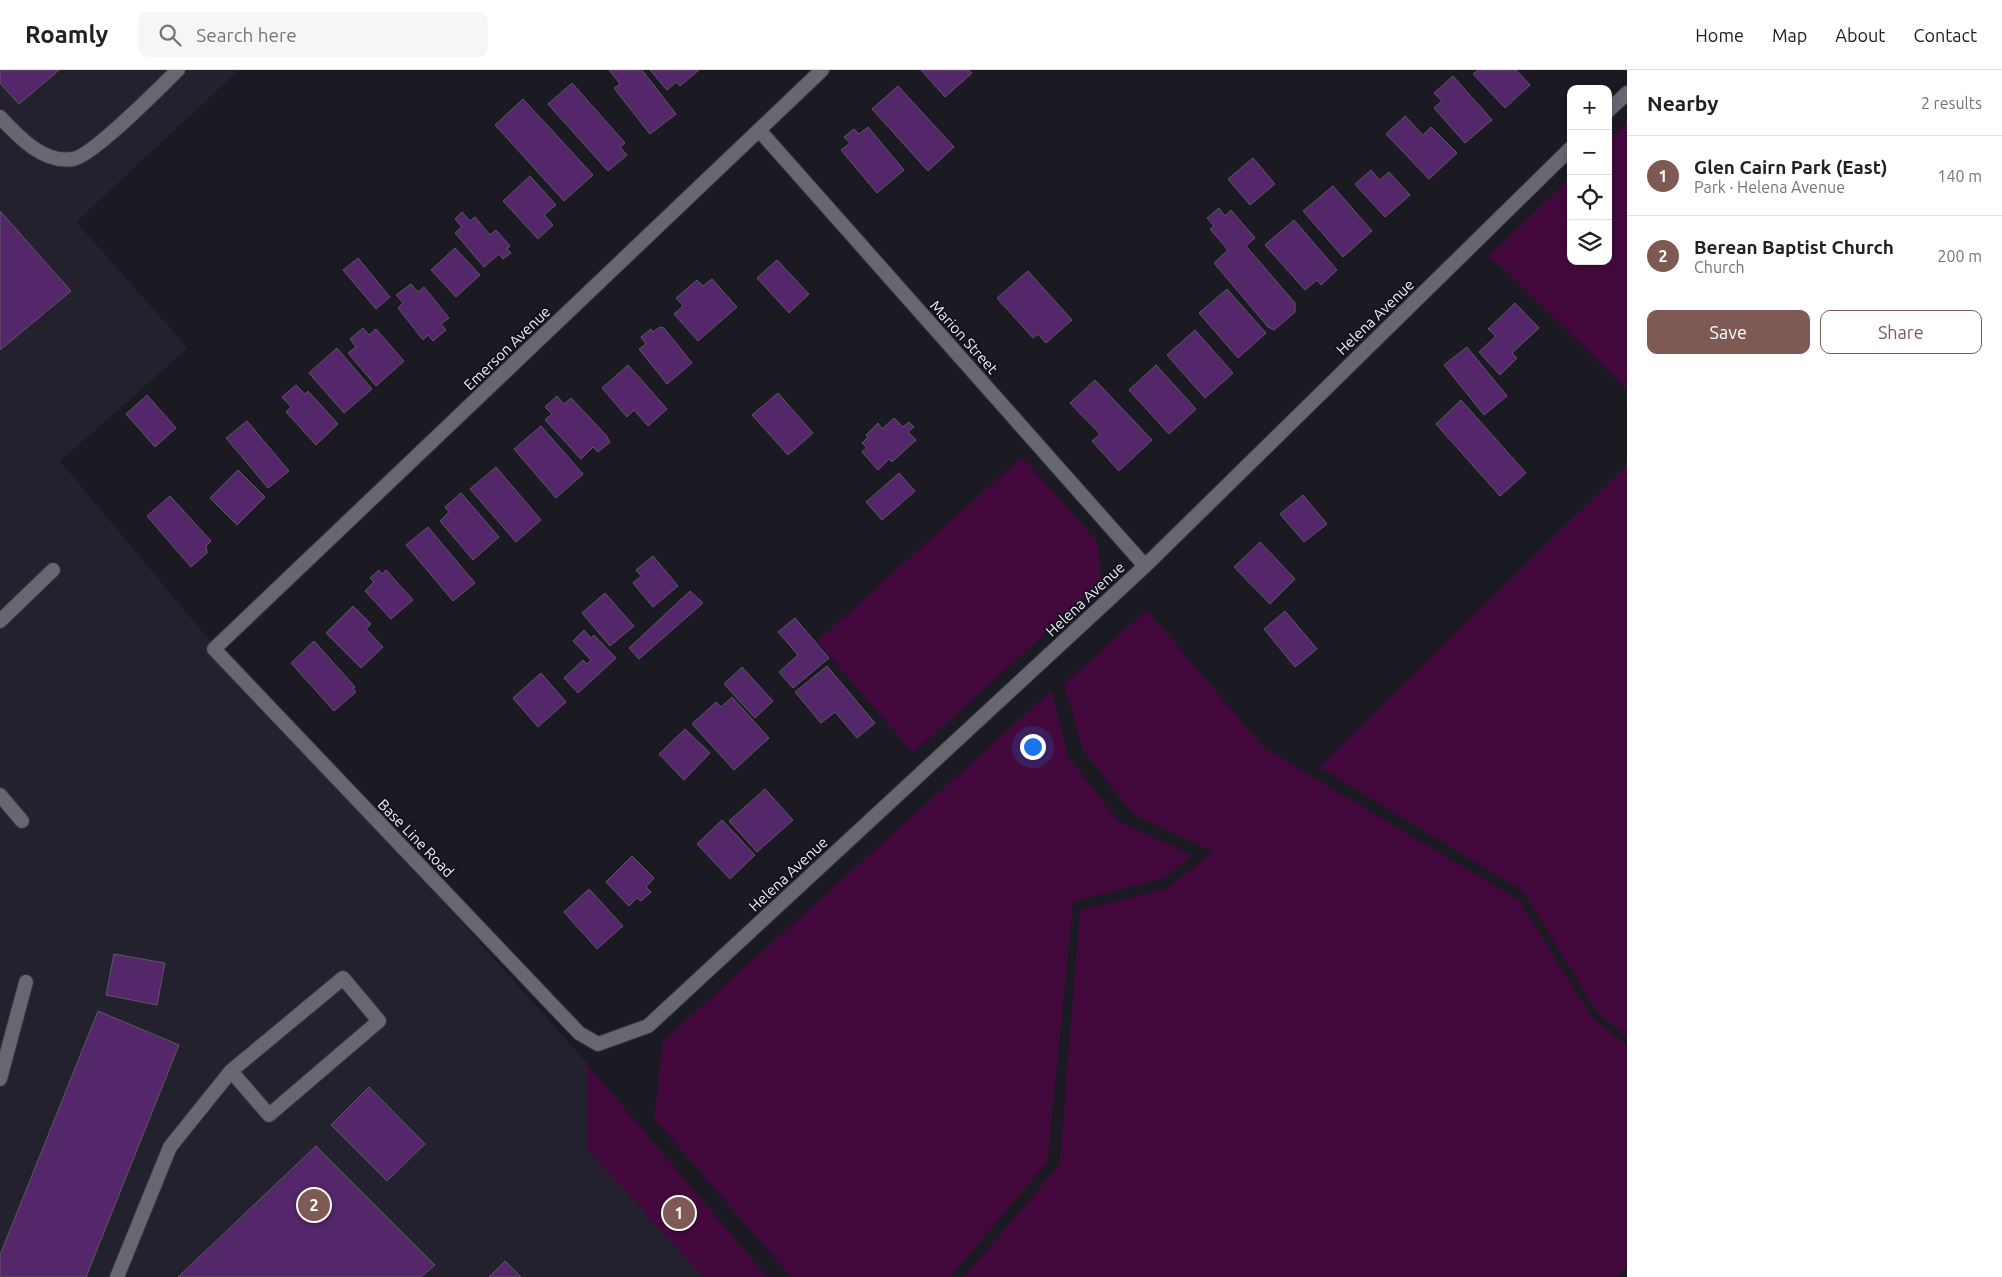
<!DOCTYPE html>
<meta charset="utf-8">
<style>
:root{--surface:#fff;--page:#f6f6f6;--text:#202124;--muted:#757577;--line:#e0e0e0;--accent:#7f5953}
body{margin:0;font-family:Ubuntu,sans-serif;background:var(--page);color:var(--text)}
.controls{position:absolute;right:15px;top:15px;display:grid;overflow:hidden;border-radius:10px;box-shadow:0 2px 8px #0003}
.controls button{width:45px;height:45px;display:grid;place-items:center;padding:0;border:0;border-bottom:1px solid var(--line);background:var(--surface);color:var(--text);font:25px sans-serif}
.you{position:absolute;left:1032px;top:676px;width:18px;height:18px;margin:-12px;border:4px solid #fff;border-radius:50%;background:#1a73e8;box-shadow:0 0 0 8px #1a73e833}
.badge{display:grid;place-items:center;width:32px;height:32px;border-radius:50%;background:var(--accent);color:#fff;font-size:16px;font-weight:700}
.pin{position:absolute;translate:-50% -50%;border:2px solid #fff;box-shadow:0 1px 5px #0006}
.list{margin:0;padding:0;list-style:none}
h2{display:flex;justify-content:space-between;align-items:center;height:65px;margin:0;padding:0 20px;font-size:21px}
h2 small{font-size:16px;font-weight:400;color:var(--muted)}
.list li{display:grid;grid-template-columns:32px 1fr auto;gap:15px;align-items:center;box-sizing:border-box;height:80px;padding:0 20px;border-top:1px solid var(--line)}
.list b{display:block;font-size:19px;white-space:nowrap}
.list p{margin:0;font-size:16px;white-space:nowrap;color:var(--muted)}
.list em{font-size:16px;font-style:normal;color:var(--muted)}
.actions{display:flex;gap:10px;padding:15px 20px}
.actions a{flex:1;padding:11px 0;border:1px solid var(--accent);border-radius:10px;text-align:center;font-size:18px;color:var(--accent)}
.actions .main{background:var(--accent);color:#fff}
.icon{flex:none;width:28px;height:28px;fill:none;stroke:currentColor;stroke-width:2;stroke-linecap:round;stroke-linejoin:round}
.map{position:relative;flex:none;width:1627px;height:1207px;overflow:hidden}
header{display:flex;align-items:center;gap:30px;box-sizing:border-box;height:70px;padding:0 25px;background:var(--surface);border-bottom:1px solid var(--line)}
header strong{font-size:24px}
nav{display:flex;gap:28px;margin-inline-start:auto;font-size:18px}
.search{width:350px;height:45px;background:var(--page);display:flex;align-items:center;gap:12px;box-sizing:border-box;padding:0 18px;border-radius:10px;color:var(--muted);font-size:19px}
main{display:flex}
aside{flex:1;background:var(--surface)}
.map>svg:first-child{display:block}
.built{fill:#24212f}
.green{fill:#43093d}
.building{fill:#54266a;stroke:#5e5862}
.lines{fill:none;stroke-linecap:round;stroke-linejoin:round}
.service-casing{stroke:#35343b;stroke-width:16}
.minor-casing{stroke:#35343b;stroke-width:16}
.service{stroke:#686671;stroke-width:14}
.minor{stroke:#686671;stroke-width:14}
.labels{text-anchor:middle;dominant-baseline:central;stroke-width:4;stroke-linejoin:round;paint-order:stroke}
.street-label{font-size:15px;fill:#f1f0f6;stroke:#121119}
</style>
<header>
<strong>Roamly</strong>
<div class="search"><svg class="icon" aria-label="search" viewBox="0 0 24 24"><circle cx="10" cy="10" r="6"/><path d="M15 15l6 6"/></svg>Search here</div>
<nav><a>Home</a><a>Map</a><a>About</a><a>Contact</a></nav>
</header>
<main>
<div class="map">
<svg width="1627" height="1207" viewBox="0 0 1627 1207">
<rect width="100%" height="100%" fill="#1b1a23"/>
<path class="built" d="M 0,0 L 239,0 L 76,152 L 188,278 L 60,391 L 204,564 L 587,993 L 587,1079 L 703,1207 L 0,1207 Z"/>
<path class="green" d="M 1627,52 L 1627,319 L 1500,195 L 1488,187 L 1571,107 L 1571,191 L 1608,191 L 1608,71 Z
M 1022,387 L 1096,470 L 1100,491 L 1101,513 L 913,683 L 817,571 Z
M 1627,395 L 1627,967 L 1597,942 L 1523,821 L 1319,697 Z
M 1147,540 L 1264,678 L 1519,830 L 1592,947 L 1627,976 L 1627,1198 L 1616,1207 L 964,1207 L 1060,1094 L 1080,840 L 1166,819 L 1213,782 L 1133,744 L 1083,680 L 1064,614 Z
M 1051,621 L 1068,687 L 1119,752 L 1192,785 L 1164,808 L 1073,832 L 1047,1092 L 950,1207 L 791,1207 L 654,1048 L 663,971 Z
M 587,994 L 767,1207 L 703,1207 L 587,1079 Z"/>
<path class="building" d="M 0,0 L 59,0 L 19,34 L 0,13 Z
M 609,0 L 642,0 L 676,44 L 650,64 L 614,18 L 620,14 Z
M 650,0 L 699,0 L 680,16 L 676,12 L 667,20 Z
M 921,0 L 969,0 L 972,3 L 945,27 Z
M 1478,0 L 1516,0 L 1530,15 L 1505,38 L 1473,4 Z
M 1453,6 L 1492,50 L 1465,73 L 1434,38 L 1442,31 L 1434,23 Z
M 572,13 L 625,73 L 620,77 L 627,85 L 608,101 L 548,34 Z
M 898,16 L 954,77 L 928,101 L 872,39 Z
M 523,29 L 593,105 L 564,131 L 495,55 Z
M 1405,46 L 1423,65 L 1431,57 L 1457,83 L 1429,109 L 1386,64 Z
M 868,57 L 904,100 L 877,123 L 841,80 L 850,73 L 844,67 L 854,59 L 859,64 Z
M 1253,88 L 1275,114 L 1250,135 L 1228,109 Z
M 1371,100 L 1380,110 L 1389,102 L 1410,125 L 1385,147 L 1355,114 Z
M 530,106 L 556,135 L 544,145 L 553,155 L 538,169 L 503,131 Z
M 1333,116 L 1372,161 L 1343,187 L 1303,141 Z
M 1219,138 L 1225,146 L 1231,140 L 1255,168 L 1246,176 L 1295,233 L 1295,242 L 1274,260 L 1268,257 L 1214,193 L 1228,180 L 1210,159 L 1214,156 L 1207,148 Z
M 0,141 L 71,221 L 0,280 Z
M 462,142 L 470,151 L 475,147 L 490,165 L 496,160 L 510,176 L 507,179 L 511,183 L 503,189 L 499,184 L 484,197 L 455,163 L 462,157 L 455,149 Z
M 1294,150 L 1337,200 L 1321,215 L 1317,210 L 1305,220 L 1265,175 Z
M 455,178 L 480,205 L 456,227 L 431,200 Z
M 358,188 L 390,227 L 376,239 L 343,200 Z
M 777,190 L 809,224 L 789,243 L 757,208 Z
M 1028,201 L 1072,250 L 1046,273 L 1038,264 L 1033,268 L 997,228 Z
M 712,209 L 737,237 L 698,271 L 674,244 L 683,236 L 676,228 L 697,210 L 703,216 Z
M 411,214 L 418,222 L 424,217 L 449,248 L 441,254 L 446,260 L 433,271 L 428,265 L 423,270 L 398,238 L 403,233 L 396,225 Z
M 1227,219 L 1266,263 L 1238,288 L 1199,243 Z
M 1515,233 L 1539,258 L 1512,283 L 1517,288 L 1500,305 L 1479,282 L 1496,266 L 1488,259 Z
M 660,257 L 664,258 L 692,293 L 667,314 L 639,279 L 646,274 L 641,267 L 651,259 L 653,262 Z
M 363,258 L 369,265 L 376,259 L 404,291 L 376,316 L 348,283 L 356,277 L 350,269 Z
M 1195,260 L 1233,303 L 1205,328 L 1167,285 Z
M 1467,277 L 1507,326 L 1484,345 L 1444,295 Z
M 337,278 L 372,319 L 344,343 L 309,303 Z
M 628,295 L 667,339 L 648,356 L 634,340 L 627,347 L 602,318 Z
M 1156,295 L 1196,339 L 1169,364 L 1129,320 Z
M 1095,310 L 1152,370 L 1119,401 L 1092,371 L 1100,364 L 1070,333 Z
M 296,315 L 305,324 L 308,321 L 338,354 L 316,375 L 286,342 L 291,337 L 282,327 Z
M 778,323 L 813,363 L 788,385 L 752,345 Z
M 147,325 L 176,358 L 155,377 L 126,344 Z
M 557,326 L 564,334 L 571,328 L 606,365 L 610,372 L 598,382 L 593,377 L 581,389 L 545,350 L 552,344 L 545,337 Z
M 1461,330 L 1526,403 L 1500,426 L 1436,354 Z
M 894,348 L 903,357 L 909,352 L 914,357 L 908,362 L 916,370 L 892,392 L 889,389 L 878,400 L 862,382 L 867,378 L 862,373 L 868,367 L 866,365 L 878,353 L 882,359 Z
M 247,351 L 289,401 L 268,418 L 226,368 Z
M 541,356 L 583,404 L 556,428 L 514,379 Z
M 496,397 L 541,450 L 516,472 L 470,419 Z
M 238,400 L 265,427 L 237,455 L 210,428 Z
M 899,403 L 915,421 L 882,450 L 866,432 Z
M 461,423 L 499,467 L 473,490 L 440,451 L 449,442 L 445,437 Z
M 1303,425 L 1327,454 L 1304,472 L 1280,444 Z
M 170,426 L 211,471 L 206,476 L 207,483 L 191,497 L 147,446 Z
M 428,457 L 475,513 L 453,531 L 406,475 Z
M 1260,472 L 1295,509 L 1270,534 L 1234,497 Z
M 653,486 L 678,516 L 653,537 L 633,513 L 641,506 L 636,500 Z
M 379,500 L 382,504 L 386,500 L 413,530 L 391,549 L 365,521 L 374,512 L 370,508 Z
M 690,521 L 703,533 L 639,589 L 629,578 Z
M 605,523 L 634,556 L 610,576 L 582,543 Z
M 353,536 L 371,554 L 366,559 L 383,577 L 361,598 L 326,563 Z
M 1285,541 L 1317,579 L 1295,597 L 1264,559 Z
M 795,548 L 829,588 L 793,618 L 779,602 L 798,585 L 778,562 Z
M 584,560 L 591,568 L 594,565 L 616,588 L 578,623 L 564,608 L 583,590 L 587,594 L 591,590 L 573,571 Z
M 314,571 L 355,617 L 353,618 L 356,622 L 334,641 L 291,593 Z
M 827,596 L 875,653 L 857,668 L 835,642 L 821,653 L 795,622 Z
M 742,597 L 773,631 L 755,648 L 724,614 Z
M 541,603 L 566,632 L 538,657 L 513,628 Z
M 732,627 L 769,668 L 734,700 L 692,654 L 716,632 L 721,637 Z
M 685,659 L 710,683 L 684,710 L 659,684 Z
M 765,719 L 793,750 L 757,782 L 729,751 Z
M 722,750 L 755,785 L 730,809 L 697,774 Z
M 632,786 L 654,808 L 646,817 L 651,822 L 641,831 L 637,828 L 629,836 L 606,812 Z
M 589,819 L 623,856 L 597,879 L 564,842 Z
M 114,884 L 165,893 L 157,935 L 106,925 Z
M 98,941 L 179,975 L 86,1207 L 0,1207 L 0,1185 Z
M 369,1017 L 425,1074 L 387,1111 L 331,1055 Z
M 316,1076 L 435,1195 L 421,1207 L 178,1207 Z
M 505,1191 L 521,1207 L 489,1207 Z"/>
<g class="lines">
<g class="service-casing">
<path id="service" d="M 0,47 C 18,66 43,94 73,89 C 93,86 160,17 178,0
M 0,551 L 53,500
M 0,725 L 22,751
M 0,1009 L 26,912
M 117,1207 L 170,1077 L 231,1001 L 343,908 L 379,951 L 269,1045 L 231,1001"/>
</g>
<g class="minor-casing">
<path id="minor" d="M 822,0 L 214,579 L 579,963 L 598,974 L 648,956 L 1145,496 L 1571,78
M 1608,41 L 1627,23
M 759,60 L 1145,496"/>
</g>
<use href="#service" class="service"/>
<use href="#minor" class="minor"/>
</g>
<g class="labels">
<g class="street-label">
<text transform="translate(1375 247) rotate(-44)">Helena Avenue</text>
<text transform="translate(964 267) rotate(48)">Marion Street</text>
<text transform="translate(507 278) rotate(-44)">Emerson Avenue</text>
<text transform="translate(1085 529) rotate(-43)">Helena Avenue</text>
<text transform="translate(416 768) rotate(46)">Base Line Road</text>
<text transform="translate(788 804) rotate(-43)">Helena Avenue</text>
</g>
</g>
</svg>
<div class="controls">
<button>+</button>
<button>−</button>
<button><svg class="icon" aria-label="locate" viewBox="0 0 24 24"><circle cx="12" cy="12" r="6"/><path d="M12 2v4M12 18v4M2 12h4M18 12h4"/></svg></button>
<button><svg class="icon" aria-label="layers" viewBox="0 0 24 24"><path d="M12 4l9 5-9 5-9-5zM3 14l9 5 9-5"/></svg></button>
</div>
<div class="you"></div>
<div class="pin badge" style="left:679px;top:1143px">1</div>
<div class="pin badge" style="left:314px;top:1135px">2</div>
</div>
<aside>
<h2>Nearby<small>2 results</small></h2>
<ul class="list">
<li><span class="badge">1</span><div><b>Glen Cairn Park (East)</b><p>Park · Helena Avenue</p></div><em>140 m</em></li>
<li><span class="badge">2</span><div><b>Berean Baptist Church</b><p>Church</p></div><em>200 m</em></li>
</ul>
<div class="actions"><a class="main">Save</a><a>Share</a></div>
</aside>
</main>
